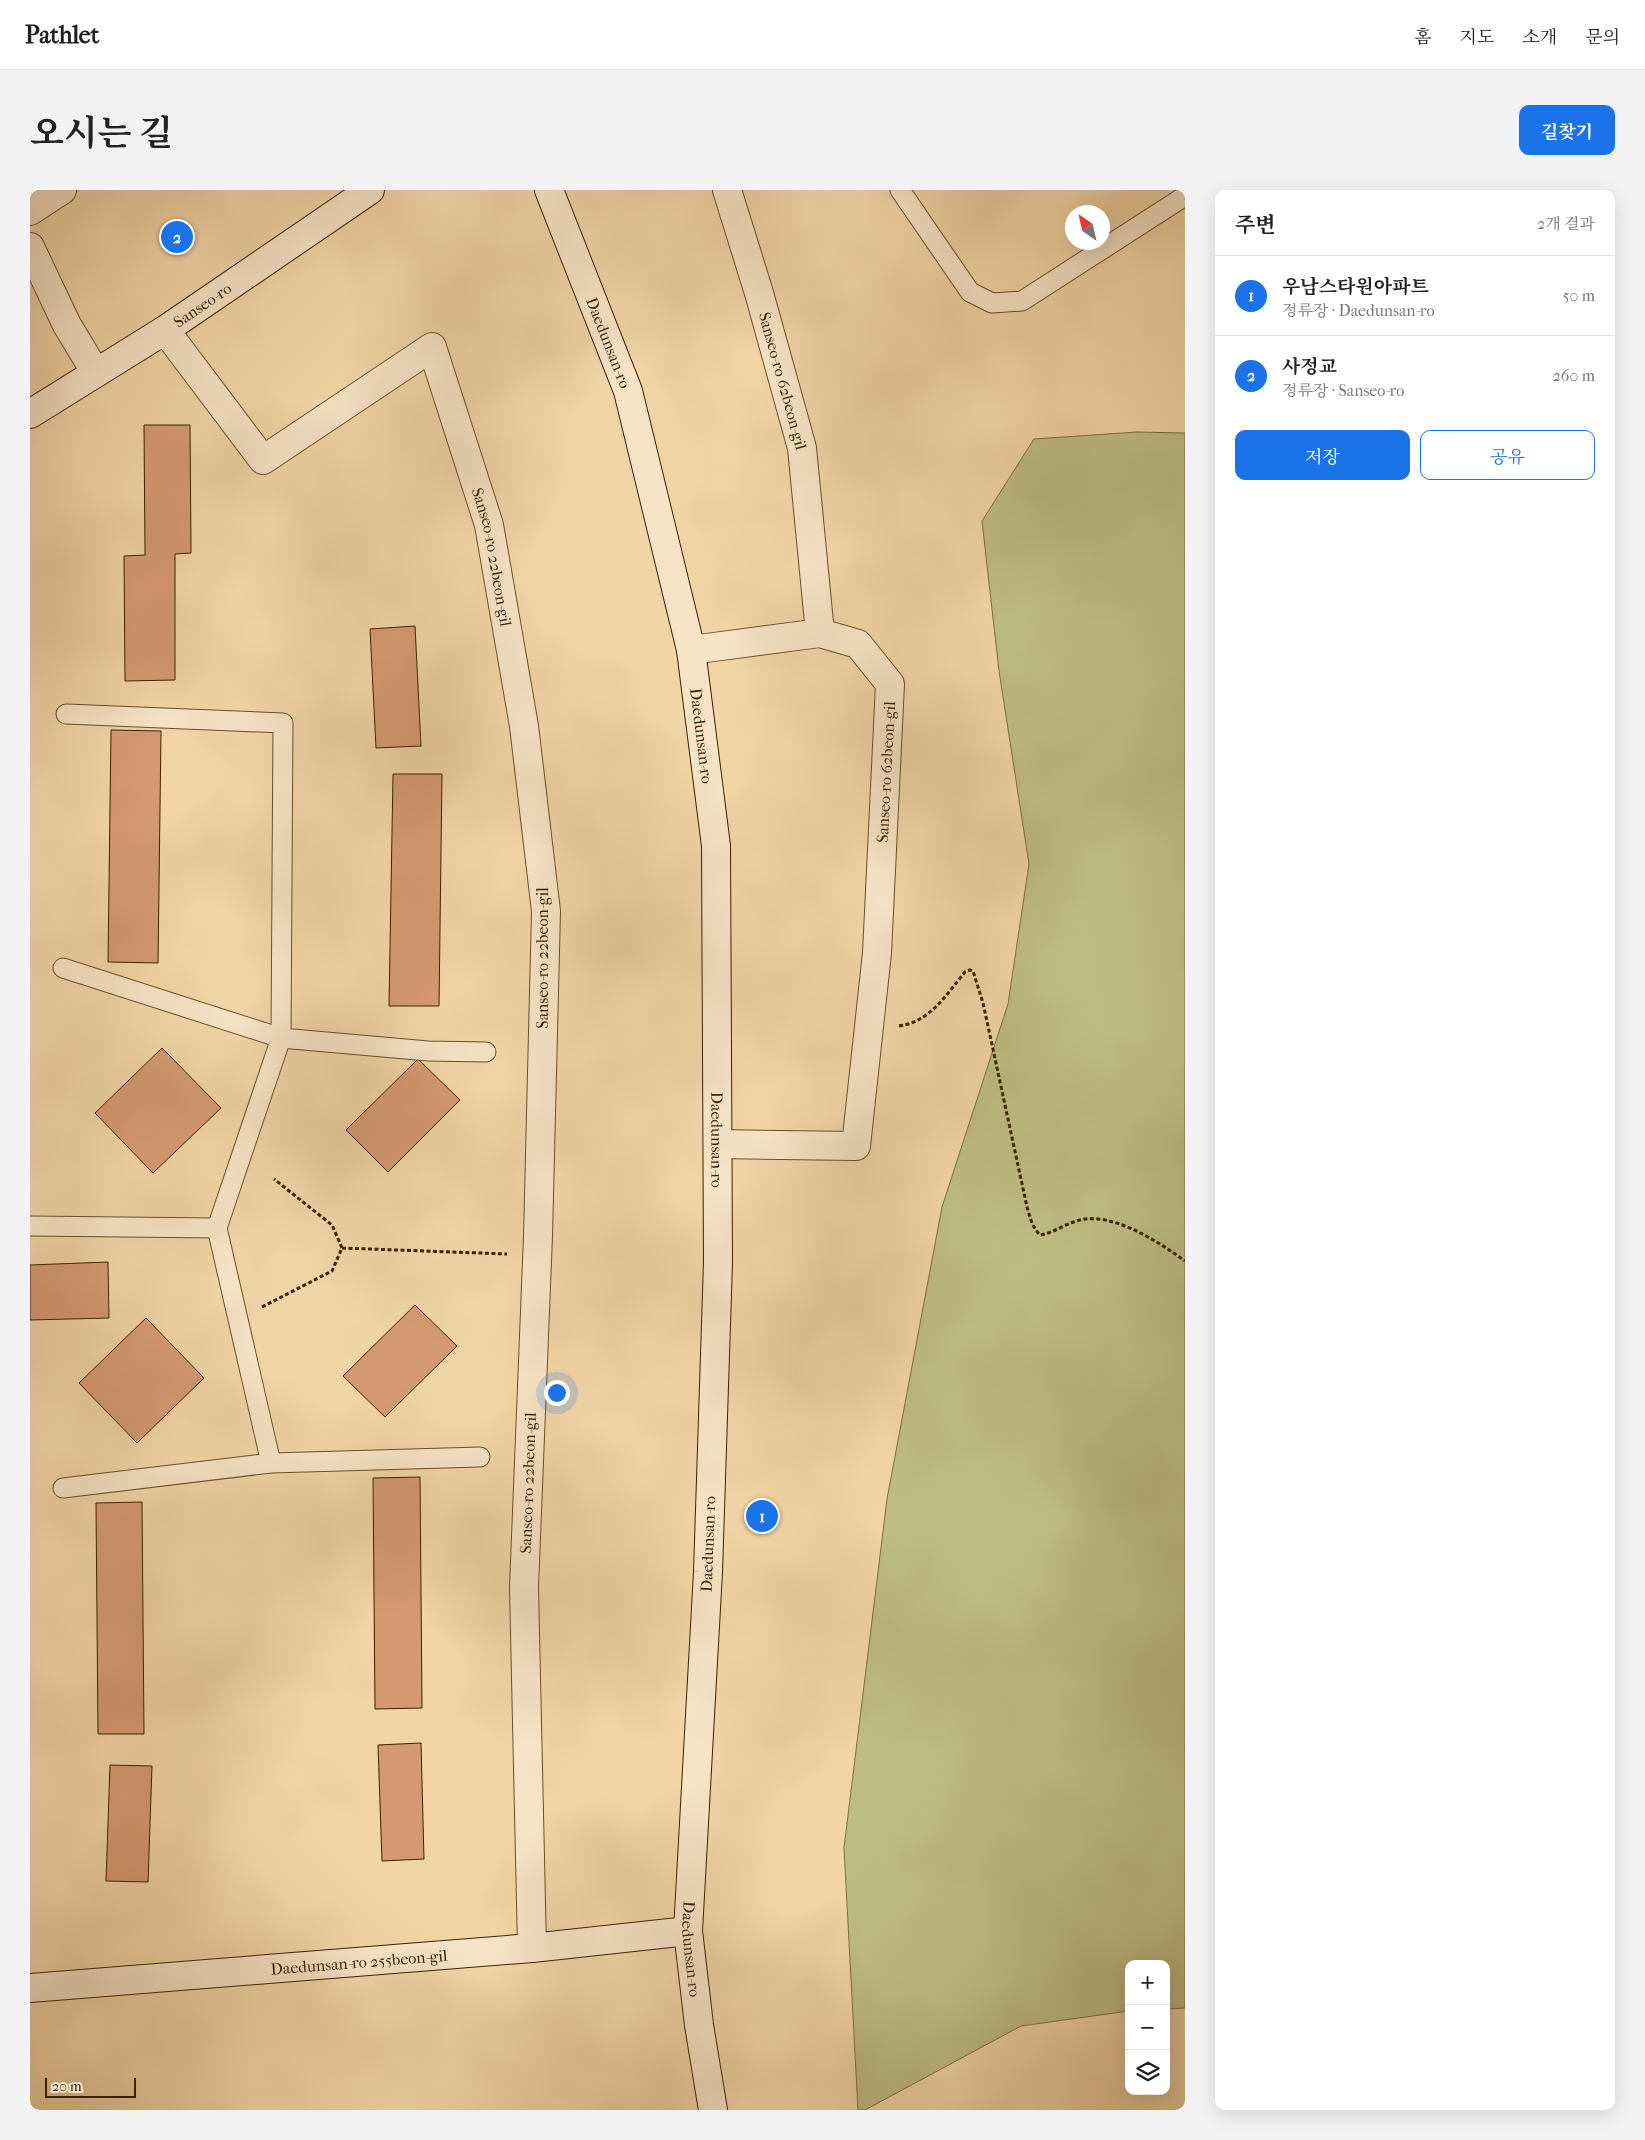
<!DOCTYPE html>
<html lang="ko">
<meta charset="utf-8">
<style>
:root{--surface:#fff;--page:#f2f2f2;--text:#202124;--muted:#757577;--line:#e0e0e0;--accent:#1a73e8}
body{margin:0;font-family:"IM FELL French Canon","Noto Serif KR",serif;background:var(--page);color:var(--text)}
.controls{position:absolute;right:15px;bottom:15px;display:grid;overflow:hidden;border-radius:10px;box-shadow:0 5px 20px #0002}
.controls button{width:45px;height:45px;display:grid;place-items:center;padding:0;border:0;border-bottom:1px solid var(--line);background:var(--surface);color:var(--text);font:25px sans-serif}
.compass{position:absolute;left:1035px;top:15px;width:45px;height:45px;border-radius:50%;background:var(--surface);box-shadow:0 5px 20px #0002;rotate:326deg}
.scale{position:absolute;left:15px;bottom:12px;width:91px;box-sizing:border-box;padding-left:5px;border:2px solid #3a2101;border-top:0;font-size:14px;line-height:18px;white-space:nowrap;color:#3a2101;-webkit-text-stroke:4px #f6e3c5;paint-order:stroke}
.you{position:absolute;left:526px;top:1202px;width:18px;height:18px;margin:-12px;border:4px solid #fff;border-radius:50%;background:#1a73e8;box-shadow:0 0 0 8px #1a73e833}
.badge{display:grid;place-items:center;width:32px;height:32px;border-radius:50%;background:var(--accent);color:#fff;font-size:16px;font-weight:700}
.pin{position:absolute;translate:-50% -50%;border:2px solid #fff;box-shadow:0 1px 5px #0006}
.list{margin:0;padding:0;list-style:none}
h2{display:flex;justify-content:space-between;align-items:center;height:65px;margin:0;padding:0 20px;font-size:21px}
h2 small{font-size:16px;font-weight:400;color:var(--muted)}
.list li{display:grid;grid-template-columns:32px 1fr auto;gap:15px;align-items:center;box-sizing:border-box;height:80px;padding:0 20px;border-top:1px solid var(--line)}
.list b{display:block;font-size:19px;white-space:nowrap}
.list p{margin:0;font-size:16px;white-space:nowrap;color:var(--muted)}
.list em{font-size:16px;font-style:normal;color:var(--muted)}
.actions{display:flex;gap:10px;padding:15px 20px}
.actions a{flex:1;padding:11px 0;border:1px solid var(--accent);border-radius:10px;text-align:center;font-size:18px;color:var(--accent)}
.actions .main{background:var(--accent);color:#fff}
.icon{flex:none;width:28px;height:28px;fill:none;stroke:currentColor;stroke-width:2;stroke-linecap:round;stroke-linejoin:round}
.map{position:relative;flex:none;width:1155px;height:1920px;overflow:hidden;border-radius:10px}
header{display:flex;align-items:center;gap:30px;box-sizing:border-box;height:70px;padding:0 25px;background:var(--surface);border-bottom:1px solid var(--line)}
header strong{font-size:24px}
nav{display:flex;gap:28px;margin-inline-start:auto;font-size:18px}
.intro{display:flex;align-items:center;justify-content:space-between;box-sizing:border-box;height:120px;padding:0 30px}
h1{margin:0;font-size:35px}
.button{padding:12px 22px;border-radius:10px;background:var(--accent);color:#fff;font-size:18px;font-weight:700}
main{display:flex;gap:30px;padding:0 30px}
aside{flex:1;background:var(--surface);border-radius:10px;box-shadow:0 5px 20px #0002}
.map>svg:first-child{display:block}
.green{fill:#bebc84;stroke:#7c6e42}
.building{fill:#d59971;stroke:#3a2101}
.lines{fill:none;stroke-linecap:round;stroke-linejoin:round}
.lane-casing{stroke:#684e2a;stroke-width:21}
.street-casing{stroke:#684e2a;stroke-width:30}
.secondary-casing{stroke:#3a2101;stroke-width:30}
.path{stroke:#3a2101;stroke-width:3;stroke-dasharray:4 2.5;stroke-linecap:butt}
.lane{stroke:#f6e3c5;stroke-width:19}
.street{stroke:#f6e3c5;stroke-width:28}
.secondary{stroke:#f6e3c5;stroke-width:28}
.labels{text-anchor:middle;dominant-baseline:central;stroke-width:4;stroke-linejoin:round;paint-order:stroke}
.street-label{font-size:16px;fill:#3a2101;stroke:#f6e3c5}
</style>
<header>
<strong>Pathlet</strong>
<nav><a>홈</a><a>지도</a><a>소개</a><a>문의</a></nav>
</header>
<div class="intro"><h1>오시는 길</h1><a class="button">길찾기</a></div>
<main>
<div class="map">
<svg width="1155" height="1920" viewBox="0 0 1155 1920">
<rect width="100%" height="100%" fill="#f1d4a6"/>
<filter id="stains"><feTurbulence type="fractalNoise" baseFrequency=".004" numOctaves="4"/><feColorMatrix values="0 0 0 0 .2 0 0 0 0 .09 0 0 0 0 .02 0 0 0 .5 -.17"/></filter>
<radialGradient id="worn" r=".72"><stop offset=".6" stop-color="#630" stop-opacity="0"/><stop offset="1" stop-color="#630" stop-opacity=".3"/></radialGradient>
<path class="green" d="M 1107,242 L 1155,243 L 1155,1818 L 1136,1819 L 1136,1774 L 1099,1774 L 1099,1821 L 991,1836 L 835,1920 L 828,1920 L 814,1658 L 857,1309 L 912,1017 L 978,814 L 999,674 L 969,481 L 952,331 L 1004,249 Z"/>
<path class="building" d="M 114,235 L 160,235 L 161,363 L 145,364 L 145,490 L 95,491 L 94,366 L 115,365 Z
M 385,436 L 391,556 L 346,558 L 340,439 Z
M 81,540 L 131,541 L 128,773 L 78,772 Z
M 363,584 L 412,584 L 409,816 L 359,816 Z
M 132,858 L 191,918 L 123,983 L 65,923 Z
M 388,869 L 430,910 L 358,982 L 316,940 Z
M 78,1072 L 79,1128 L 0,1130 L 0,1075 Z
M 385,1115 L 427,1156 L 355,1227 L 313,1186 Z
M 116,1128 L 174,1188 L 107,1253 L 49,1193 Z
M 390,1287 L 392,1518 L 345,1519 L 343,1288 Z
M 112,1312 L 114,1544 L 68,1544 L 66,1313 Z
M 391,1553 L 394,1669 L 352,1671 L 348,1555 Z
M 80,1575 L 122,1576 L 118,1692 L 76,1691 Z"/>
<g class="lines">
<g class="lane-casing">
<path id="lane" d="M 870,0 L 940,102 L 962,113 L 992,111 L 1155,6
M 33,778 L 251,848 L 398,861 L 456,862
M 0,1036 L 187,1038 L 251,848 L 253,533 L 36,524
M 187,1038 L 241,1273 L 450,1267
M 33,1298 L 241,1273"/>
</g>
<g class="street-casing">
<g id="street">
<path id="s1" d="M 697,0 L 729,103 L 772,258 L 790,443"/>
<path d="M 0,21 L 32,0"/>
<path d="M 0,57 L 37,135 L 66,183"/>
<path id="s2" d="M 135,140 L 233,270 L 402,157 L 459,335 L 494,536 L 516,721 L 508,1046 L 494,1397 L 502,1758"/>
<path d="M 661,460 L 790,443 L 828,454 L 860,494 L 847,763 L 826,956 L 688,954"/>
</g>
</g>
<g class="secondary-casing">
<g id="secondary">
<path id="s3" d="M 519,0 L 598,201 L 661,460 L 686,656 L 688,1072 L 678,1382 L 658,1741 L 669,1835 L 683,1920"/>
<path id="s4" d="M 0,224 L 135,140 L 340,0"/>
<path id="s5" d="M 0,1798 L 502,1758 L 658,1741"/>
</g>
</g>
<path class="path" d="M 869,836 C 900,832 916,805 935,782 L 940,780 L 943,781 L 953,813 L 997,1017 C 1000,1027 1002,1037 1010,1045 C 1024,1043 1036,1033 1050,1030 C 1083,1022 1129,1052 1155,1071
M 312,1058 L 477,1064
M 232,1117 L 302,1081 L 312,1058 L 302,1035 L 244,989"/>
<use href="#lane" class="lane"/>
<use href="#street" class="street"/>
<use href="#secondary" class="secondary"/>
</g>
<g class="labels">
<g class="street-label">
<text stroke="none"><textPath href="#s4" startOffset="204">Sanseo-ro</textPath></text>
<text stroke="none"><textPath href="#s3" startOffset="164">Daedunsan-ro</textPath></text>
<text stroke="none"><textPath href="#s1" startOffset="199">Sanseo-ro 62beon-gil</textPath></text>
<text stroke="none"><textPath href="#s2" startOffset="585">Sanseo-ro 22beon-gil</textPath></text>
<text stroke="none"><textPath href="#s3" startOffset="569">Daedunsan-ro</textPath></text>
<text transform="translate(856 582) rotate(-87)">Sanseo-ro 62beon-gil</text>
<text transform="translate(512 768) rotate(-90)">Sanseo-ro 22beon-gil</text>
<text stroke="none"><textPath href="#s3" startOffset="974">Daedunsan-ro</textPath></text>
<text transform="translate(498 1293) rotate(-88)">Sanseo-ro 22beon-gil</text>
<text transform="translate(678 1354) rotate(-88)">Daedunsan-ro</text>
<text stroke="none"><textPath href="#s3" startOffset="1784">Daedunsan-ro</textPath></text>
<text stroke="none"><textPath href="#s5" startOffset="330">Daedunsan-ro 255beon-gil</textPath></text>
</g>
</g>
<rect width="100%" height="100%" filter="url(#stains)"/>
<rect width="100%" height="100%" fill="url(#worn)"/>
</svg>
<div class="controls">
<button>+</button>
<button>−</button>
<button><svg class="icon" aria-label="layers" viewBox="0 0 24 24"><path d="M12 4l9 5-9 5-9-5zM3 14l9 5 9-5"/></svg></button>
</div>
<svg class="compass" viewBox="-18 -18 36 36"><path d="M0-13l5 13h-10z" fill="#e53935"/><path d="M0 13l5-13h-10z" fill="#757577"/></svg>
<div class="scale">20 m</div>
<div class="you"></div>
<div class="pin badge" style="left:732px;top:1326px">1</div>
<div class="pin badge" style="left:147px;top:47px">2</div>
</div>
<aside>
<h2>주변<small>2개 결과</small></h2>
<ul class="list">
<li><span class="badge">1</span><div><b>우남스타원아파트</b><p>정류장 · Daedunsan-ro</p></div><em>50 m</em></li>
<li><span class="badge">2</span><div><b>사정교</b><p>정류장 · Sanseo-ro</p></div><em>260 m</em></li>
</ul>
<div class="actions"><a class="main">저장</a><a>공유</a></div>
</aside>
</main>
